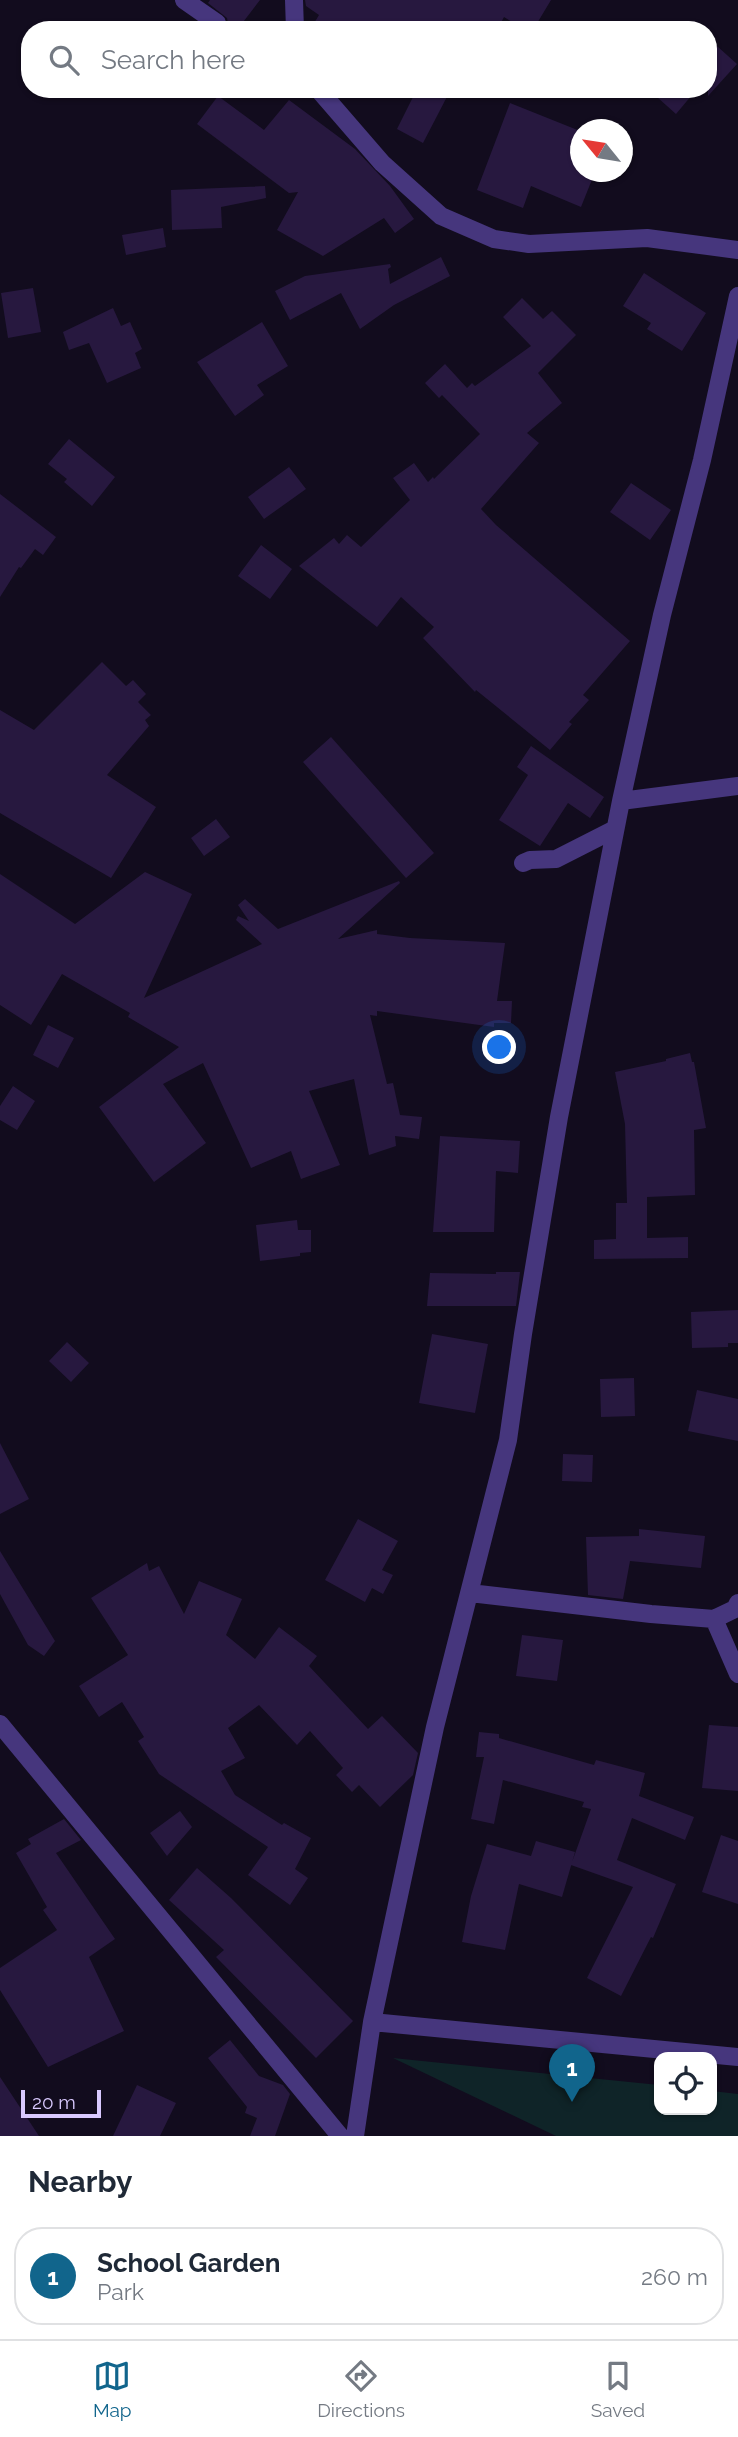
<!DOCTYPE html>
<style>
:root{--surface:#fff;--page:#f2f2f3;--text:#1f2937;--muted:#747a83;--line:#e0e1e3;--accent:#11658c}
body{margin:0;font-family:Raleway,sans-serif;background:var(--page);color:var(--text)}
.controls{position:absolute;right:21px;bottom:21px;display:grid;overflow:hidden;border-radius:14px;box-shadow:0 2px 5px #0004}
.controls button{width:63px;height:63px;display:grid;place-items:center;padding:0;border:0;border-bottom:2px solid var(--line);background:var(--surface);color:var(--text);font:35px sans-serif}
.compass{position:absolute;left:570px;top:119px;width:63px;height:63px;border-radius:50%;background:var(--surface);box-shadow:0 2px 5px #0004;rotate:300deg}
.scale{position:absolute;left:21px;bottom:18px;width:80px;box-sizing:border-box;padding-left:7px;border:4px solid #d9c9ff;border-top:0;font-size:19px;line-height:24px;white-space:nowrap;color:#d9c9ff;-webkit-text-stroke:5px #120c1e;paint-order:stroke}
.you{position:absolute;left:500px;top:1048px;width:24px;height:24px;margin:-18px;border:5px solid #fff;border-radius:50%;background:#1a73e8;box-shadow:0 0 0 10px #1a73e833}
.badge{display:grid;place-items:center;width:46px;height:46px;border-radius:50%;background:var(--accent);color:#fff;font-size:23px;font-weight:700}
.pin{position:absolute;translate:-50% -58px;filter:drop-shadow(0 2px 4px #0008)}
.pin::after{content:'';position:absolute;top:37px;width:24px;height:21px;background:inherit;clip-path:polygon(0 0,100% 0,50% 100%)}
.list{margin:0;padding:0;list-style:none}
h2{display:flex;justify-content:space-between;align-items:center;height:91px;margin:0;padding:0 28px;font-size:30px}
h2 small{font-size:23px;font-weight:400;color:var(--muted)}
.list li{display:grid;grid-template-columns:46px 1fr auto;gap:21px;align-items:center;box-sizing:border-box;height:98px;margin:0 14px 14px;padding:0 14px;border:2px solid var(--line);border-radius:28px}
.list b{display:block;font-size:26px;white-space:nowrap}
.list p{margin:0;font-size:23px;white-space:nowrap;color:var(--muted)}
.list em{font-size:23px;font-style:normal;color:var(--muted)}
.icon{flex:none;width:38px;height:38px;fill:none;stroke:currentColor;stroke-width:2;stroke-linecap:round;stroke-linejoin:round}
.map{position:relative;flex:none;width:738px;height:2136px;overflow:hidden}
.search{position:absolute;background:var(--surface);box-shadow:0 2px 5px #0004;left:21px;right:21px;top:21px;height:77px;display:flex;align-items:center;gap:18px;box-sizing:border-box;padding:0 24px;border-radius:28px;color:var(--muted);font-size:26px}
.sheet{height:203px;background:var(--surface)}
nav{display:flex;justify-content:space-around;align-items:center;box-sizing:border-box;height:98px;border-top:2px solid var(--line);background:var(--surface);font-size:19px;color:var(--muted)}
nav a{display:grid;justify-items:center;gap:4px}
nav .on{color:var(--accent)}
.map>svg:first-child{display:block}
.green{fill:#0f2428}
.building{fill:#27183f}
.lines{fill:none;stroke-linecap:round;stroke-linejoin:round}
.minor{stroke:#46367d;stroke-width:18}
</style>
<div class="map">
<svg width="738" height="2136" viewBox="0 0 738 2136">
<rect width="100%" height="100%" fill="#120c1e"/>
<path class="green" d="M 393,2058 L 659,2085 L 659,2110 L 712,2110 L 712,2091 L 738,2094 L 738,2136 L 556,2136 Z"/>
<path class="building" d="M 210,0 L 260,0 L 237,30 L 226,30 L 228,23 L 227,18 L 208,3 Z
M 305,0 L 551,0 L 533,30 L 525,30 L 504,17 L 497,30 L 310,30 L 319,15 L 306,6 Z
M 708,38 L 737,64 L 708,96 Z
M 417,89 L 451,89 L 423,143 L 397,129 Z
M 648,89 L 697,89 L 676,114 Z
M 218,96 L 264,130 L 289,100 L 355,149 L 390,186 L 414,219 L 395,233 L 384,218 L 323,256 L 277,230 L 298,192 L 289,193 L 197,124 Z
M 510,103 L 580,131 L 580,172 L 595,172 L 581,207 L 531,186 L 523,208 L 477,190 Z
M 265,186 L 266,198 L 221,207 L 222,228 L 172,230 L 171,190 Z
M 163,228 L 166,247 L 126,255 L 122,235 Z
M 441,257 L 450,276 L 394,305 L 360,329 L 341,293 L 290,320 L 275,291 L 305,276 L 390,264 L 391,267 L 388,269 L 390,284 Z
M 644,273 L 706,313 L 682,351 L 647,329 L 651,323 L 623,306 Z
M 33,288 L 41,332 L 8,338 L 1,293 Z
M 522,298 L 543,319 L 552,311 L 576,335 L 538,373 L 562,403 L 527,433 L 539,443 L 481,509 L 496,525 L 630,641 L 583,695 L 589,700 L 569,722 L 572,724 L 550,750 L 476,690 L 475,692 L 423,638 L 434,627 L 401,597 L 377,627 L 299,566 L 334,538 L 339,544 L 347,535 L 361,547 L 410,500 L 393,478 L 414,463 L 428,482 L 433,477 L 434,479 L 480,434 L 442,395 L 439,398 L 425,383 L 445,364 L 467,388 L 472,383 L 475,386 L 531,346 L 503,317 Z
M 113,308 L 121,326 L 130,322 L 142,349 L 135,353 L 141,368 L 107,383 L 89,343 L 69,350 L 63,332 Z
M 262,322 L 288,366 L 257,385 L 264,395 L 235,416 L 197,362 Z
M 69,439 L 115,477 L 92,506 L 64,482 L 67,479 L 48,464 Z
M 289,467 L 306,489 L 264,519 L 248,497 Z
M 631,483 L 671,510 L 650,540 L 610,512 Z
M 0,494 L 56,537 L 43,555 L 35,549 L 21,568 L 19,567 L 0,597 Z
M 261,545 L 292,569 L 270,599 L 238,576 Z
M 102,662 L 126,686 L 133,680 L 146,694 L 138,702 L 151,715 L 145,720 L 149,726 L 107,775 L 156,807 L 111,878 L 0,813 L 0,710 L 34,730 Z
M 331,737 L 434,853 L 406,878 L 303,762 Z
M 531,746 L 604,797 L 590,818 L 568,803 L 540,846 L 499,820 L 528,775 L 517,767 Z
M 216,819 L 230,837 L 204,856 L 191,838 Z
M 145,872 L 192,894 L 144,998 L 262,944 L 236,920 L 238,916 L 249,921 L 238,905 L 245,899 L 278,929 L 399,881 L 400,883 L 338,939 L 377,930 L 377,934 L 410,938 L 505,943 L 497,1001 L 512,1001 L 511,1023 L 494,1023 L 494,1027 L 377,1011 L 377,1016 L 370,1015 L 387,1084 L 393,1083 L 400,1115 L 422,1117 L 419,1139 L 395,1136 L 396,1146 L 369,1155 L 354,1079 L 309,1091 L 340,1165 L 301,1179 L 291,1151 L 251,1168 L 203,1063 L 163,1084 L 206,1143 L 154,1182 L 99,1107 L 179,1047 L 128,1017 L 130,1013 L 62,974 L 31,1025 L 0,1005 L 0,874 L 75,924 Z
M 48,1025 L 74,1038 L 58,1068 L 33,1055 Z
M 690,1053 L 692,1062 L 694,1062 L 706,1128 L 694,1130 L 695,1195 L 647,1197 L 647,1238 L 688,1237 L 688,1258 L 594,1259 L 594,1240 L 616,1239 L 616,1203 L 627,1203 L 625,1124 L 615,1072 L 666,1061 L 666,1059 Z
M 13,1086 L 35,1101 L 17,1130 L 0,1120 L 0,1106 Z
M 440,1136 L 520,1141 L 518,1173 L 496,1171 L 494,1232 L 433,1232 Z
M 297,1220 L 298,1230 L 311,1230 L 311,1252 L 300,1253 L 300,1256 L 260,1261 L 256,1225 Z
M 496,1272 L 520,1272 L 516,1306 L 427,1306 L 430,1273 L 496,1274 Z
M 738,1310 L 738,1343 L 728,1343 L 728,1347 L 692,1348 L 691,1312 Z
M 432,1334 L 488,1344 L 475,1413 L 419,1403 Z
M 67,1342 L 89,1363 L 71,1382 L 49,1361 Z
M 634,1378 L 635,1416 L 601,1417 L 600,1379 Z
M 697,1390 L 738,1399 L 738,1441 L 688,1431 Z
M 0,1443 L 29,1499 L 0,1514 Z
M 563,1454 L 593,1455 L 592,1482 L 562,1481 Z
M 358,1519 L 398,1541 L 382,1570 L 393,1575 L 383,1594 L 372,1588 L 365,1602 L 325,1580 Z
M 639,1529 L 705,1536 L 701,1568 L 630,1561 L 623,1599 L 588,1595 L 586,1537 L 639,1536 Z
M 0,1551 L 55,1641 L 44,1656 L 28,1645 L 0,1594 Z
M 147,1563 L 149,1571 L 159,1566 L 184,1614 L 199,1581 L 242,1599 L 226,1635 L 255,1659 L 279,1627 L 317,1656 L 309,1666 L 368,1729 L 382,1716 L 418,1753 L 413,1775 L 380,1807 L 359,1785 L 352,1792 L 336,1775 L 343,1768 L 310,1731 L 297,1745 L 259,1705 L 228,1728 L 245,1758 L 221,1771 L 235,1795 L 282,1825 L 284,1823 L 311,1838 L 295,1869 L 308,1878 L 290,1905 L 248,1875 L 268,1847 L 159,1774 L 138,1741 L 144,1737 L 122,1702 L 99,1717 L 79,1686 L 128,1655 L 91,1598 Z
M 522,1635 L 563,1640 L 557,1681 L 516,1676 Z
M 709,1725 L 738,1727 L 738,1791 L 702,1788 Z
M 479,1732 L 499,1734 L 499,1738 L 594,1765 L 596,1760 L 645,1773 L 639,1796 L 694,1817 L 685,1840 L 632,1818 L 617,1860 L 676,1884 L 653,1938 L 651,1937 L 621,1996 L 587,1978 L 633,1887 L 571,1865 L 591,1809 L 582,1807 L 584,1802 L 503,1780 L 494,1824 L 471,1819 L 484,1757 L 476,1757 Z
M 180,1811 L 192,1827 L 167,1856 L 150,1833 Z
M 64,1819 L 81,1840 L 56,1853 L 115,1939 L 89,1957 L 124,2031 L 48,2067 L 0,1990 L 0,1968 L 57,1930 L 43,1910 L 47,1907 L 16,1853 L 31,1844 L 28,1839 Z
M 721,1835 L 738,1841 L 738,1904 L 702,1892 Z
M 536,1841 L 575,1852 L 562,1897 L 519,1884 L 505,1950 L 462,1942 L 471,1896 L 487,1844 L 531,1856 Z
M 197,1868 L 231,1898 L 353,2021 L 316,2058 L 216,1957 L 224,1950 L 169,1900 Z
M 230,2040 L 259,2076 L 283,2085 L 290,2094 L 275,2136 L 250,2136 L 257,2118 L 245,2113 L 247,2107 L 208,2058 Z
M 0,2077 L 39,2136 L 0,2136 Z
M 137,2085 L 176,2103 L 160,2136 L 113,2136 Z"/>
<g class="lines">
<path class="minor" d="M 184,0 L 217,23
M 294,0 L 295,30
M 318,89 L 382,163 L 441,216 L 494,239 L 529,244 L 647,238 L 738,250
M 621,801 L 738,786
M 523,863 L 530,860 L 556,859 L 615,829
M 470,1593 L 651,1614 L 714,1619 L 735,1609 L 738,1603
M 714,1619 L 738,1674
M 0,1724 L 340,2136
M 372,2022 L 738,2057
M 355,2136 L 372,2022 L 435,1727 L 508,1440 L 523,1334 L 559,1117 L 621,801 L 662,615 L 702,460 L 738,296"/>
</g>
</svg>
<div class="controls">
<button><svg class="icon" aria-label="locate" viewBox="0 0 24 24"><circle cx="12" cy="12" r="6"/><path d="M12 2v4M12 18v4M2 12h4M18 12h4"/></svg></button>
</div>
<svg class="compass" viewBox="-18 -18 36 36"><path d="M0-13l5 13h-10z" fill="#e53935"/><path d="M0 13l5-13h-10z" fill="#747a83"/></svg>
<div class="scale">20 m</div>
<div class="you"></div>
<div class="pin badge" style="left:572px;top:2102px">1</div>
<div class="search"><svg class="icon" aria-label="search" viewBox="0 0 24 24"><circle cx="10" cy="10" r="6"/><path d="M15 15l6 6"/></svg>Search here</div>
</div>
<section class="sheet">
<h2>Nearby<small></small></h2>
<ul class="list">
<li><span class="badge">1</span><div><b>School Garden</b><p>Park</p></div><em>260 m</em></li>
</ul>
</section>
<nav>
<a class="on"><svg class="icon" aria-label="map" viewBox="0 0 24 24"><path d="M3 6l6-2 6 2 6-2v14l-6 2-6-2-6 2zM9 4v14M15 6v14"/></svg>Map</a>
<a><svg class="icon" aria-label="directions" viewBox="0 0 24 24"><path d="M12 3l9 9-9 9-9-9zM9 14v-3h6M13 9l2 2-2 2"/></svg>Directions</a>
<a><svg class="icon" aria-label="saved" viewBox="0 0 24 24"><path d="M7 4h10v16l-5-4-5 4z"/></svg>Saved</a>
</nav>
